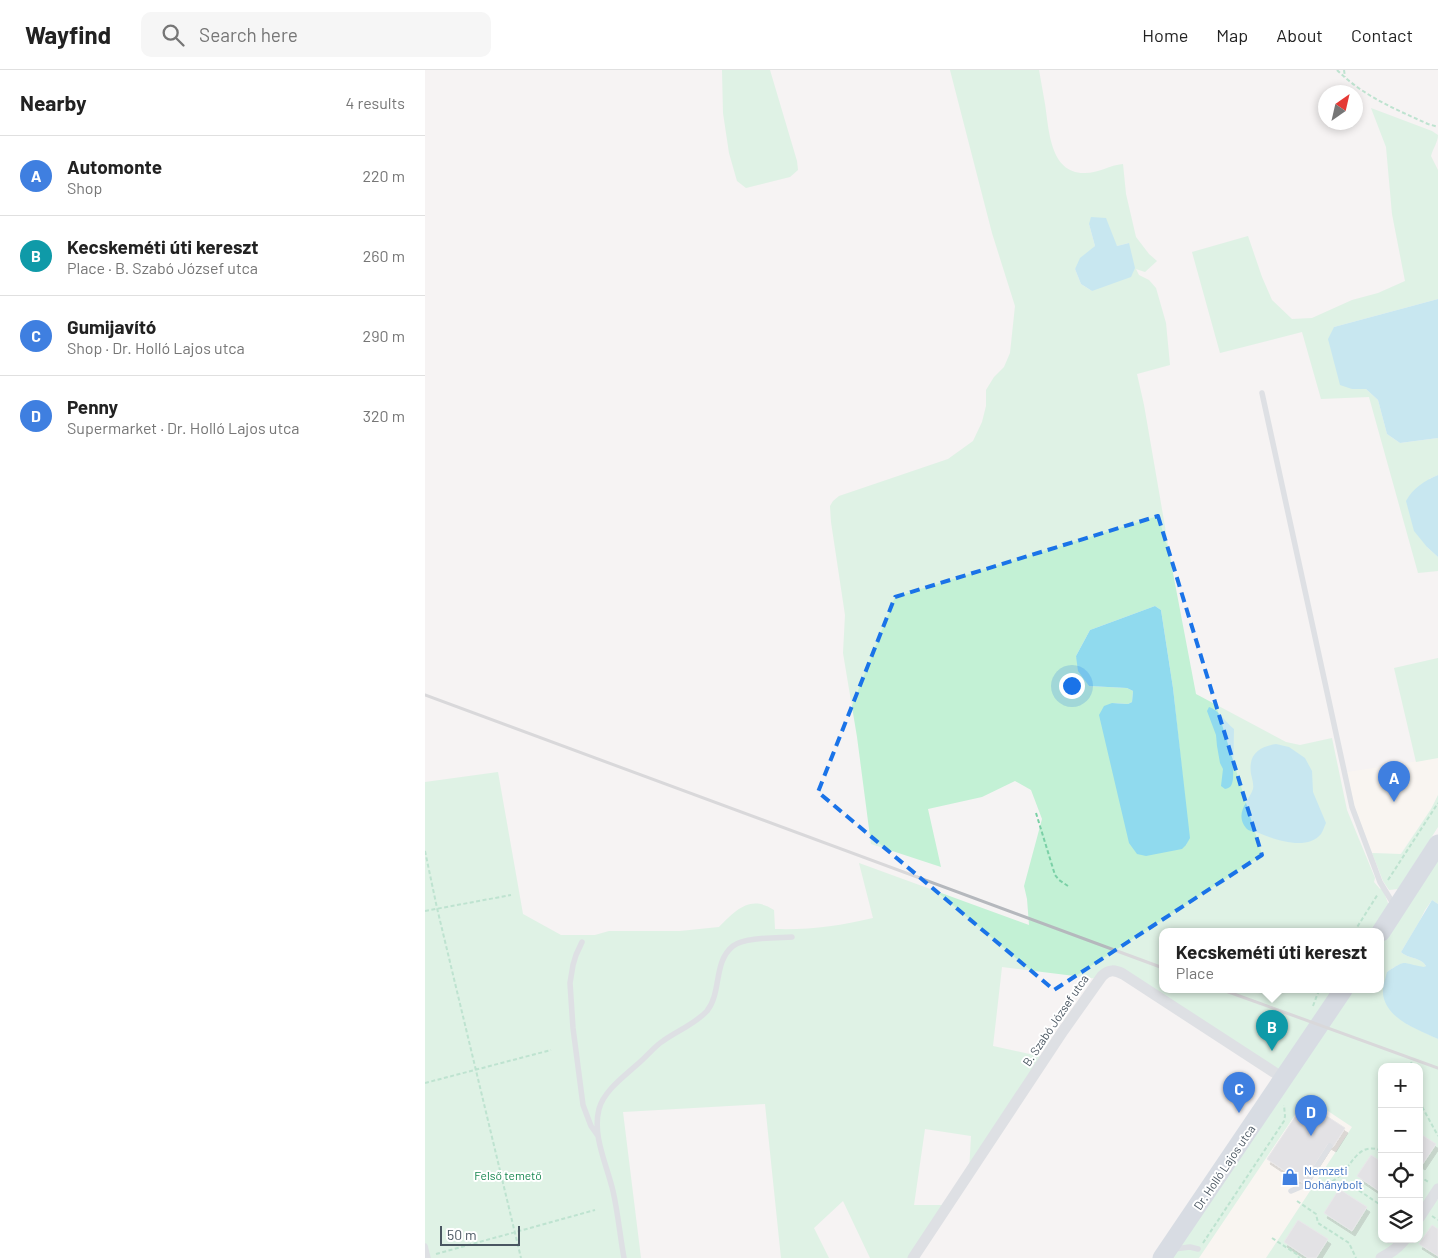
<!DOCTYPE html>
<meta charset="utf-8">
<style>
:root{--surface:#fff;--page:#f6f6f6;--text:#222;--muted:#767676;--line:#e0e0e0;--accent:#db2777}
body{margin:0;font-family:Barlow,sans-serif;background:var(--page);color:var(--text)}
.controls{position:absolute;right:15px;bottom:15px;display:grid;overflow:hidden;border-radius:10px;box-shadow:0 2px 8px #0003}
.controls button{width:45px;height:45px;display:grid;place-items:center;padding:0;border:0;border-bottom:1px solid var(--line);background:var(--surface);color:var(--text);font:25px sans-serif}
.compass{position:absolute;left:893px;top:15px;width:45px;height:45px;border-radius:50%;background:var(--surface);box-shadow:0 2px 8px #0003;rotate:34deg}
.scale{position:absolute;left:15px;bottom:12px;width:80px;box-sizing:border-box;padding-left:5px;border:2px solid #4a5661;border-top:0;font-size:14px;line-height:18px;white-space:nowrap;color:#4a5661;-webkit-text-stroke:4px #fff;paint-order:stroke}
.you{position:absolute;left:646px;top:615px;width:18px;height:18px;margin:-12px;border:4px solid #fff;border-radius:50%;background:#1a73e8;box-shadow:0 0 0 8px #1a73e833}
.badge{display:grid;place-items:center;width:32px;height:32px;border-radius:50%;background:var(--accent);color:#fff;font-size:16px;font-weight:700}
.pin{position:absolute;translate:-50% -41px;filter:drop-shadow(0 1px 2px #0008)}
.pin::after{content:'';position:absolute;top:26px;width:18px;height:15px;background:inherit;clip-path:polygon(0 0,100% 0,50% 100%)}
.popup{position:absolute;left:734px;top:858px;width:225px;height:65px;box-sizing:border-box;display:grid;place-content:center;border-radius:10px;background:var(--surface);filter:drop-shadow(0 1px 4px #0005);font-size:16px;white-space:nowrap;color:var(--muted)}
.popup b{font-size:19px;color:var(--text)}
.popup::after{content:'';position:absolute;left:50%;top:100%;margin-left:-10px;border:10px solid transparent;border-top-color:var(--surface)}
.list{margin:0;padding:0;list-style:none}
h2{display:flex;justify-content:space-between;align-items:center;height:65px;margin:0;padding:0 20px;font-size:21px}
h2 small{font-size:16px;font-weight:400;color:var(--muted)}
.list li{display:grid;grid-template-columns:32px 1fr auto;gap:15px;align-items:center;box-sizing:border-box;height:80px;padding:0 20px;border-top:1px solid var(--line)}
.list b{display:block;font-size:19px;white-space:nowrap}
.list p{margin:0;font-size:16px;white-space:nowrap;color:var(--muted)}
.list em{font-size:16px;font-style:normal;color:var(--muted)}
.icon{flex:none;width:28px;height:28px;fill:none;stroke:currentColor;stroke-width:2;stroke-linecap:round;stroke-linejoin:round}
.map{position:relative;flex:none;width:1013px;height:1188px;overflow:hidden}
header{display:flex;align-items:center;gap:30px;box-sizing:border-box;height:70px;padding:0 25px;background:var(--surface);border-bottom:1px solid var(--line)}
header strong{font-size:24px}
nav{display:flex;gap:28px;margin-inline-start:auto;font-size:18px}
.search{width:350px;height:45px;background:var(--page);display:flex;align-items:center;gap:12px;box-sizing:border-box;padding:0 18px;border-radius:10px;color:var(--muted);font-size:19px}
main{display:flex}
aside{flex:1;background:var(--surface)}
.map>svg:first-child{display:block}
.commercial{fill:#fdf9ef}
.green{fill:#c3f1d5;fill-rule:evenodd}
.water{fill:#90daee}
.building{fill:#cdcfd5;stroke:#d7d9de;filter:url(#shadow)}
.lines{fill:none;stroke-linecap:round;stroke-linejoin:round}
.path{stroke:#7ad0a6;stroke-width:2;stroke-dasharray:4 2.5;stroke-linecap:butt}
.service{stroke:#c1cad2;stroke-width:5.5}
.minor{stroke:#c1cad2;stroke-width:11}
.primary{stroke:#b3c2d1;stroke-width:19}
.rail{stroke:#b5b8bd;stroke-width:3}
.marked{fill:none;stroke:#1a73e8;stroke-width:4;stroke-dasharray:10 6;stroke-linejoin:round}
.labels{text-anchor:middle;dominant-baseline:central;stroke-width:4;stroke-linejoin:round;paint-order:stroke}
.street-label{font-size:12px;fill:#4a5661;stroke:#fff}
.shop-label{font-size:12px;fill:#366cbe;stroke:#fff;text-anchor:start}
.park-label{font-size:12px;fill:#17864f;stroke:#fff}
</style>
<header>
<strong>Wayfind</strong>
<div class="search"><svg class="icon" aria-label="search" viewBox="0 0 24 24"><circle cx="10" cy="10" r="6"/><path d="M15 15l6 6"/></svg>Search here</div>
<nav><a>Home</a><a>Map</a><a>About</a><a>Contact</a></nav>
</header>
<main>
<aside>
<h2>Nearby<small>4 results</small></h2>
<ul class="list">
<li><span class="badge" style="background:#3f7fe0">A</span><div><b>Automonte</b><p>Shop</p></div><em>220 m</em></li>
<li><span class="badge" style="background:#0f9aa8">B</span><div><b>Kecskeméti úti kereszt</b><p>Place · B. Szabó József utca</p></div><em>260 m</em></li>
<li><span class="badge" style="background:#3f7fe0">C</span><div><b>Gumijavító</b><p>Shop · Dr. Holló Lajos utca</p></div><em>290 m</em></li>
<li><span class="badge" style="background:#3f7fe0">D</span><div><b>Penny</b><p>Supermarket · Dr. Holló Lajos utca</p></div><em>320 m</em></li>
</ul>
</aside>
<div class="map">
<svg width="1013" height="1188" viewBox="0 0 1013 1188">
<defs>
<filter id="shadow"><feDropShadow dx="3" dy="5" stdDeviation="0" flood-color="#0004"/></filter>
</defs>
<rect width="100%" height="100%" fill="#f5f3f3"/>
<path class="commercial" d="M 1013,688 L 1013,725 L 1006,739 L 975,784 L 947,783 L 930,738 L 922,702 Z
M 882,1027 L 927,1057 L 841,1188 L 774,1188 Z"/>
<path class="green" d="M 297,0 L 345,0 L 372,91 L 373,100 L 365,107 L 321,118 L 312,111 L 304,83 L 298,43 Z
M 525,0 L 614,0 C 616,11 618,23 620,34 C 624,60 625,104 660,103 C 674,103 685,95 698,94 L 701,124 L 711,167 L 724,184 L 732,191 L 720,202 L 711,199 L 714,205 L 724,210 L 731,218 L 741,253 L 745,295 L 712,304 L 719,335 L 748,503 L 771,624 L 861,672 L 875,675 L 907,668 L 922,740 L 950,808 L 949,812 L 955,819 L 957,817 L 970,852 L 1013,786 L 1013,834 L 1007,830 L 1000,840 L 994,852 L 976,882 C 983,889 996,887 1001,896 L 999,898 C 978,895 982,888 962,902 L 982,954 L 1013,969 L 1013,1119 L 1009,1127 L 1013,1130 L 1013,1188 L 841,1188 L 927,1057 L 882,1027 L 774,1188 L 745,1188 L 855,1009 L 688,900 L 674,909 L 577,897 L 568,976 L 618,987 L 544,1103 L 546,1066 L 500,1059 L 489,1135 L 523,1135 L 488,1188 L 445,1188 L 418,1131 L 389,1158 L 404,1188 L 356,1188 L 340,1034 L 198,1042 L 216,1188 L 0,1188 L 0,712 L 73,702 L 98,844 L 136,865 L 170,865 L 184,861 L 255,861 L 294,857 C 310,841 325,824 349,840 L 350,859 C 386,860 414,856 448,848 L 434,793 L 604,855 L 602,829 L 599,816 L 617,749 L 606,720 L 590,711 L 557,727 L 503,739 L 516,797 L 446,774 L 432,667 L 418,583 L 420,545 L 406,452 L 405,436 L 408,431 L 414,426 L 523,389 L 548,371 L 557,352 L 561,336 L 561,320 L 569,307 L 579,297 L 585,283 L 590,236 L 567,163 ZM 664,154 L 692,176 L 704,173 L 667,221 L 656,214 L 650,199 L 670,176 ZM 730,536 L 736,540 L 748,618 L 764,768 L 761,775 L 687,633 L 703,634 L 707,632 L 708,621 L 702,618 L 664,616 L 651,586 L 665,560 ZM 738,862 L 956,862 L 956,920 L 738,920 ZM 957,997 L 994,997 L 994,1169 L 957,1169 Z
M 946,38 L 1007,61 L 1013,65 C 1013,72 1008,78 1006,86 L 1013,100 L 1013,229 L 909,257 L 927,319 L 941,319 L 953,330 L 962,364 L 975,373 L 1013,368 L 1013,405 L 1004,409 L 1002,477 L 1013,487 L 1013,501 L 993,503 L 944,327 L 896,329 L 877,262 L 795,283 L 767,182 L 823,166 L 837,207 L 847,230 L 867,249 L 887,248 L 927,230 L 953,223 L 980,211 L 967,144 L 961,77 Z
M 1013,588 L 1013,688 L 991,692 L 969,598 Z
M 1013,725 L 1013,757 L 973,819 L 964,820 L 958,811 L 947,783 L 976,784 L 1006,739 Z"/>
<path class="water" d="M 666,147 L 681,148 L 692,176 L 704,173 L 710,198 L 706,207 L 667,221 L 656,214 L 650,199 L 655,188 L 670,176 L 664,154 Z
M 1013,229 L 1013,368 L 975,373 L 962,364 L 953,330 L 941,319 L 927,319 L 915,315 L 903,269 L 909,257 Z
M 1013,405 L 1013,487 L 1002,477 L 989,461 L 981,431 C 988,418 999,411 1013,405 Z
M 730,536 L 736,540 L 748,618 L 765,768 L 761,775 L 757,779 L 721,786 L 712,784 L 704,773 L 674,645 L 679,636 L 687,633 L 703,634 L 707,632 L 708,621 L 702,618 L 664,616 L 653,601 L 651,586 L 665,560 Z
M 784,637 C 794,640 800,652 809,659 L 808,709 C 807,715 806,718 800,719 L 796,716 L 798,699 L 795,693 L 792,676 L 791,665 L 782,641 Z
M 851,674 L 864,677 L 880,688 L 887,701 L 888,722 L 901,753 C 899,757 898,761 896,764 C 882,781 851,770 834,763 C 830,761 824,762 821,758 C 809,743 824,731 828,719 C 829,715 827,708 826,704 C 823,684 834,677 851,674 Z
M 1007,830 L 1013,834 L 1013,969 C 994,960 966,951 959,929 C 956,921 960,910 962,902 C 983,888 976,894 999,897 L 1001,896 C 996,887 983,889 976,882 Z"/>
<path class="building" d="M 880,1032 L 920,1058 L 908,1077 L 903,1074 L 878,1113 L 842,1089 Z
M 994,1063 L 1011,1074 L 997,1095 L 994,1093 Z
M 946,1085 L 957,1092 L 957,1123 L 932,1106 Z
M 914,1119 L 942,1137 L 927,1161 L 899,1143 Z
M 873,1150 L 903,1169 L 891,1188 L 883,1188 L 859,1172 Z
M 1007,1155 L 1013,1159 L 1013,1186 L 994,1174 Z"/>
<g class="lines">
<path class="path" d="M 912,0 C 938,26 970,39 1003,54 L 1013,57
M 919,0 L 920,7
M 611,743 L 630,805 L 634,810 L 643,816
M 0,781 L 12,838 L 96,1188
M 963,810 L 1013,733
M 0,841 L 86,825
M 929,862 L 953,824
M 888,936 L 894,920
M 986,992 L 988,997
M 0,1013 L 126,980
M 994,1031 L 1013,1066
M 994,1106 L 1005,1113
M 890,1115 L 926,1115 L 957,1136
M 902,1115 C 908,1111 914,1107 918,1102 C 930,1089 936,1072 957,1081
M 872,1131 L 891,1144 L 893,1153 L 924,1173 L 931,1188
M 1007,1146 L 1013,1150
M 847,1168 L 873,1185 L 874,1188
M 778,1173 L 859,1051 L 860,1046 L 859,1035
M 11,1184 L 170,1140"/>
<path class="service" d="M 837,323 L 927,737 L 955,812 L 969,835
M 157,872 L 151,885 L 148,895 L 145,913 L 148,958 L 158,1035 L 166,1056 L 173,1066
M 866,1121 L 880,1115 L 905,1076
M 0,1176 L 3,1188
M 749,1179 L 765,1177 L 773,1179
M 199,1188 C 195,1166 193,1143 188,1121 C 182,1095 167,1066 174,1039 C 179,1020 201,1005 216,991 C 223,985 230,976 238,971 C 252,961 270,954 282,941 C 297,922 288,892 308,876 C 319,867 353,868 367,867"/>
<path class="minor" d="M 994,1148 L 1013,1119
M 488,1188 L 638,961 L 677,906 C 684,899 690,900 698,904 L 858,1008
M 956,1188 C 966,1183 973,1178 980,1169"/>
<path class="primary" d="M 956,862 L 1013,774
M 737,1188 L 918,920"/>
<path class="rail" d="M 0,625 L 738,898
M 798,920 L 1013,998"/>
</g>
<path d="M0 0H1013V1188H0ZM 733,446 L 837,785 L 629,920 L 393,722 L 470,527 Z" fill="#f5f3f3" fill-opacity=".55" fill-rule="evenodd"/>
<path class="marked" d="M 733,446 L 837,785 L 629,920 L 393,722 L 470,527 Z"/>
<defs>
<g id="shop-bare" transform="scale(1.35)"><path d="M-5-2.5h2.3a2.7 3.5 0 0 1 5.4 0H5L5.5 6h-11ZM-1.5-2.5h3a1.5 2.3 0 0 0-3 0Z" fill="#3f7fe0" stroke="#fff" stroke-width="2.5" paint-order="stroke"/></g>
</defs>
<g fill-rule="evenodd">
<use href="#shop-bare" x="865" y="1107"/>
</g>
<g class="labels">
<g class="street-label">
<text transform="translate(630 950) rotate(-56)">B. Szabó József utca</text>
<text transform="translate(799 1097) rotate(-56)">Dr. Holló Lajos utca</text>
</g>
<g class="shop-label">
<text x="879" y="1100">Nemzeti<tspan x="879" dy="14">Dohánybolt</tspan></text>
</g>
<g class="park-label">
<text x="83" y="1105">Felső temető</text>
</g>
</g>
</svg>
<div class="controls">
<button>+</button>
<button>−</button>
<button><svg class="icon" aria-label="locate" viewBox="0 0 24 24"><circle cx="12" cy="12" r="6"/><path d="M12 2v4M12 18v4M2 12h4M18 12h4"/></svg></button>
<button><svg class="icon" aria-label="layers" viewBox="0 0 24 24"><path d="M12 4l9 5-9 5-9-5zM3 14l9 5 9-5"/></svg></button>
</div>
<svg class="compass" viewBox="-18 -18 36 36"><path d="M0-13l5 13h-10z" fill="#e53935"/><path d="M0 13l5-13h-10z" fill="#767676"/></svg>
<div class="scale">50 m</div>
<div class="you"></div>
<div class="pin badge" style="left:969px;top:732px;background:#3f7fe0">A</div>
<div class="pin badge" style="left:847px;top:981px;background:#0f9aa8">B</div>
<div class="popup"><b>Kecskeméti úti kereszt</b>Place</div>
<div class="pin badge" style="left:814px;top:1043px;background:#3f7fe0">C</div>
<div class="pin badge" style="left:886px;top:1066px;background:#3f7fe0">D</div>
</div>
</main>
